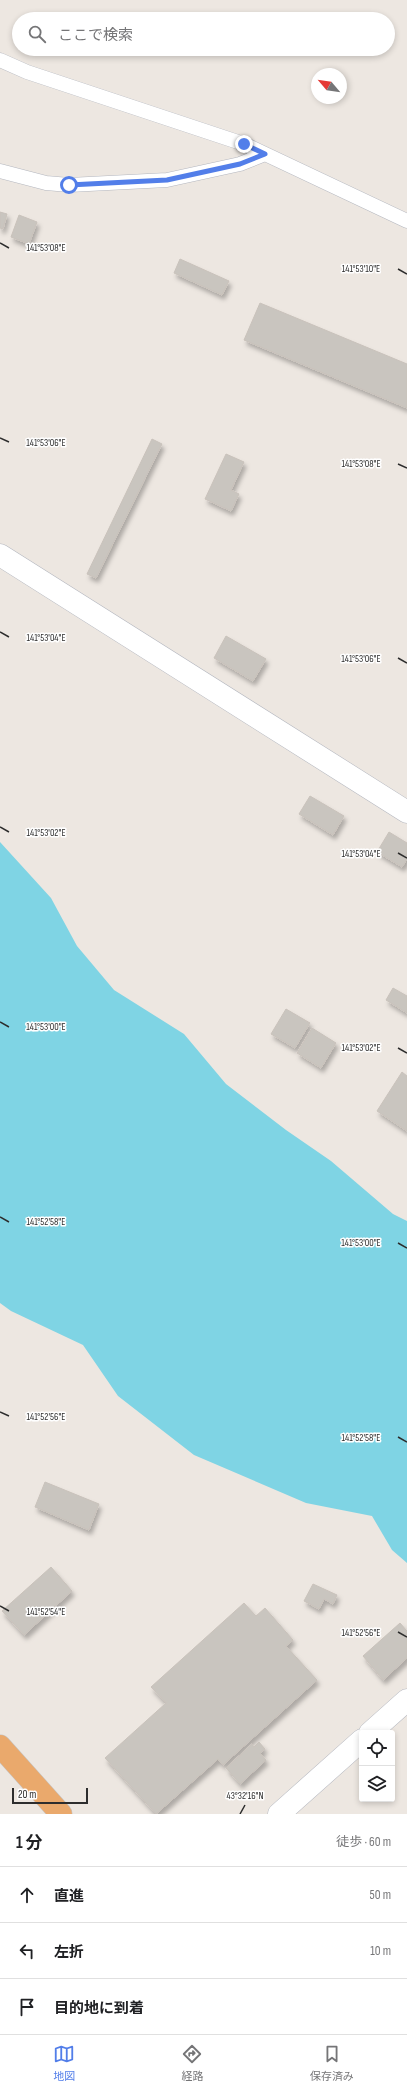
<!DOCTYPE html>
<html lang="ja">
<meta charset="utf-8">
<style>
:root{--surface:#fff;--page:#f2f2f2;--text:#202124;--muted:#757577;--line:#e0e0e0;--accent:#527ee9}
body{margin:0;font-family:"Sofia Sans Condensed","Noto Sans JP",sans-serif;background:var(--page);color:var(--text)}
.controls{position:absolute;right:12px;bottom:12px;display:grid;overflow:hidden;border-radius:4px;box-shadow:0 2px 6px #0003}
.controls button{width:36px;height:36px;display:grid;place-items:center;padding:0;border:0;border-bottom:1px solid var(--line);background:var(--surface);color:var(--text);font:20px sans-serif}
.compass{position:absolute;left:311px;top:68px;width:36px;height:36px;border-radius:50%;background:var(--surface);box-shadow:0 2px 6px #0003;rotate:299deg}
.scale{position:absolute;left:12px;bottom:10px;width:76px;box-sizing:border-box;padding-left:4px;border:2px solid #2d2d2d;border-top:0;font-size:11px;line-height:14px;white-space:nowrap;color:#2d2d2d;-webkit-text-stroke:3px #fff;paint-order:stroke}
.stop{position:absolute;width:12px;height:12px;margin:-9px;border:3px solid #527ee9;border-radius:50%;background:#fff}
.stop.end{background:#527ee9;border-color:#fff;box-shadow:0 1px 4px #0008}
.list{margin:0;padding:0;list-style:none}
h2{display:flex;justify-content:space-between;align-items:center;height:52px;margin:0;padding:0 16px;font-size:17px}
h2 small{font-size:13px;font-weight:400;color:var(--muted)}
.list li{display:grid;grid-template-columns:26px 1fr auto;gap:12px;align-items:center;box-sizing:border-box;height:56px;padding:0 16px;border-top:1px solid var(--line)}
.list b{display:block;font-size:15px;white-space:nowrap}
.list em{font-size:13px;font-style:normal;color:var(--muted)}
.icon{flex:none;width:22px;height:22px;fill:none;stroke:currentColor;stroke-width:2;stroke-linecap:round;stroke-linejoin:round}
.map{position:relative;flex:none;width:407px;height:1814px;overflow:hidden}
.search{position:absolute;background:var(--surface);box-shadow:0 2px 6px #0003;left:12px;right:12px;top:12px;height:44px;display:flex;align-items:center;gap:10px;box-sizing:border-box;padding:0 14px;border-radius:22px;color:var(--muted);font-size:15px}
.sheet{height:220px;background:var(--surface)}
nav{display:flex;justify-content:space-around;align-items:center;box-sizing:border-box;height:56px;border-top:1px solid var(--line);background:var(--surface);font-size:11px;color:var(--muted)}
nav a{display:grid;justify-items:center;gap:2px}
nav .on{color:var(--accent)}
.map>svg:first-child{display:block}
.water{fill:#7fd4e4}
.building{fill:#c9c5bf;stroke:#c9c2bb;filter:url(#shadow)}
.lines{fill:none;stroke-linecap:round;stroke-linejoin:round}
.service-casing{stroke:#b4b7bf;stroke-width:15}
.minor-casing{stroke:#b4b7bf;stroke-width:23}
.trunk-casing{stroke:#c4c4c4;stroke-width:23}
.service{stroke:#fff;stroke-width:14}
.minor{stroke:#fff;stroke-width:22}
.trunk{stroke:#eaa96c;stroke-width:22}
.route{stroke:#527ee9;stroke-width:5}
.ticks{fill:none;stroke:#2d2d2d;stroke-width:1.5}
.ticks-label{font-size:10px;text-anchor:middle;fill:#2d2d2d;stroke:#fff;stroke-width:3;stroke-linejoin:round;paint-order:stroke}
</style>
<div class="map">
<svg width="407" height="1814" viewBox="0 0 407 1814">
<defs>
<filter id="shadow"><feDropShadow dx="2.5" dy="4.5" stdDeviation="2" flood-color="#0004"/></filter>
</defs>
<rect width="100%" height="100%" fill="#ede7e1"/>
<path class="water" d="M 0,842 L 51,898 L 77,946 L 114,990 L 184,1034 L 226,1084 L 286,1130 L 331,1161 L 393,1214 L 407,1221 L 407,1563 L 392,1550 L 372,1516 L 306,1503 L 194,1455 L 118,1396 L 83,1345 L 11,1311 L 0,1303 Z"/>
<path class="building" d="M 0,212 L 7,214 L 3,229 L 0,228 Z
M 19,215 L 37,222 L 29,244 L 11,237 Z
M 180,259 L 229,281 L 222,295 L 174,273 Z
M 260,303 L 407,364 L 407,408 L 244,340 Z
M 152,439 L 162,444 L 96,578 L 87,574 Z
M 226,454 L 244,462 L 231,490 L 239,494 L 231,511 L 205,499 Z
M 226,636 L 266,659 L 253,681 L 214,658 Z
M 310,796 L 344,816 L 333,835 L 299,814 Z
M 389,832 L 407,843 L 407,859 L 402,867 L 377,852 Z
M 393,988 L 407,996 L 407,1013 L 386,1000 Z
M 286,1009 L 310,1023 L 295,1048 L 271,1034 Z
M 312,1028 L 336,1043 L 321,1068 L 297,1053 Z
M 402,1072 L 407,1076 L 407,1131 L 377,1111 Z
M 45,1482 L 99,1504 L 89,1530 L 35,1507 Z
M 51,1567 L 72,1591 L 24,1635 L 2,1611 Z
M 313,1584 L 337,1595 L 333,1604 L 324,1599 L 319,1609 L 304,1601 Z
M 244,1603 L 256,1616 L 265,1608 L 293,1640 L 286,1646 L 317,1680 L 223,1765 L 218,1759 L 156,1814 L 105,1758 L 166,1703 L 151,1687 Z
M 400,1623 L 407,1631 L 407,1658 L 383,1680 L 363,1656 Z
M 259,1742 L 265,1749 L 260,1753 L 266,1760 L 240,1784 L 226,1768 L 252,1744 L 254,1747 Z"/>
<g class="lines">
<g class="service-casing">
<path id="service" d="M 0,60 L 27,72 L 244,144 L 407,221
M 0,171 L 46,183 L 69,185 L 167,180 L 240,164 L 265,154"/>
</g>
<g class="minor-casing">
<path id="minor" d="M 0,555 L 407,812
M 370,1733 L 407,1700
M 279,1814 L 362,1740"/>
</g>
<g class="trunk-casing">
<path id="trunk" d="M 0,1746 L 61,1814"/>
</g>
<use href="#service" class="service"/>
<use href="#minor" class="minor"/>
<use href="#trunk" class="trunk"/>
</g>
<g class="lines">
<path class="route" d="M 69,185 L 167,180 L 240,164 L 265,154 L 244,144"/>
</g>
<path class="ticks" d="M 0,243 L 9,248M 398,269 L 407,274M 0,438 L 9,442M 398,464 L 407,468M 0,632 L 9,637M 398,658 L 407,663M 0,827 L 9,832M 398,853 L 407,858M 0,1022 L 9,1027M 398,1048 L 407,1053M 0,1217 L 9,1222M 398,1243 L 407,1248M 0,1412 L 9,1416M 398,1437 L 407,1442M 0,1606 L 9,1611M 398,1632 L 407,1637M 240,1814 L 245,1805"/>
<g class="ticks-label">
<text x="46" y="251">141°53'08"E</text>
<text x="361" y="272">141°53'10"E</text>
<text x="46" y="446">141°53'06"E</text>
<text x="361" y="467">141°53'08"E</text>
<text x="46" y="641">141°53'04"E</text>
<text x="361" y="662">141°53'06"E</text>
<text x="46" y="836">141°53'02"E</text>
<text x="361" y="857">141°53'04"E</text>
<text x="46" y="1030">141°53'00"E</text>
<text x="361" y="1051">141°53'02"E</text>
<text x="46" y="1225">141°52'58"E</text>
<text x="361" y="1246">141°53'00"E</text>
<text x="46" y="1420">141°52'56"E</text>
<text x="361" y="1441">141°52'58"E</text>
<text x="46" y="1615">141°52'54"E</text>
<text x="361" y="1636">141°52'56"E</text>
<text x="245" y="1799">43°32'16"N</text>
</g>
</svg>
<div class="controls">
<button><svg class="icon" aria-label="locate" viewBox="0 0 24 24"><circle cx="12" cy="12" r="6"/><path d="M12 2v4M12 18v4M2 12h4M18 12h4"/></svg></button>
<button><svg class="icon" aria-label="layers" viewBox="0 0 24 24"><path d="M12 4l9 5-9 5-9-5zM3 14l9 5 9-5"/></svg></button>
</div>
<svg class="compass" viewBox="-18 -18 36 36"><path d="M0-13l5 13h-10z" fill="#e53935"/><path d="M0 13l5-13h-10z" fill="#757577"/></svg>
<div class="scale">20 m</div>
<div class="stop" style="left:69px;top:185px"></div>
<div class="stop end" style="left:244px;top:144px"></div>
<div class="search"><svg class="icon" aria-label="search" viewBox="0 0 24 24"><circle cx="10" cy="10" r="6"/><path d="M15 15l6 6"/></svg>ここで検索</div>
</div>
<section class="sheet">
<h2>1 分<small>徒歩 · 60 m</small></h2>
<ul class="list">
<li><svg class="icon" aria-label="ahead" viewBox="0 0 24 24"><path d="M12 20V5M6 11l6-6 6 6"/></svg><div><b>直進</b></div><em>50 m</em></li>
<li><svg class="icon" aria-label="left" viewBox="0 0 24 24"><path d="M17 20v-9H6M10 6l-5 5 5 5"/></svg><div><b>左折</b></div><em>10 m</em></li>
<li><svg class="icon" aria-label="arrive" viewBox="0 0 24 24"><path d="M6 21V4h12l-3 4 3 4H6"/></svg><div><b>目的地に到着</b></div></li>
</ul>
</section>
<nav>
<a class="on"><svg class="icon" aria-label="map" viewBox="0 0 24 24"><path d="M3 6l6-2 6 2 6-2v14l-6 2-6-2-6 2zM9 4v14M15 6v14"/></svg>地図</a>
<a><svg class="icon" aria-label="directions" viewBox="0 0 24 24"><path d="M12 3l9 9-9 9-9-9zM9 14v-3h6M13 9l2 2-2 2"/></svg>経路</a>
<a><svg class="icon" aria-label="saved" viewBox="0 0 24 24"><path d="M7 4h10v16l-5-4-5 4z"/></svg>保存済み</a>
</nav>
